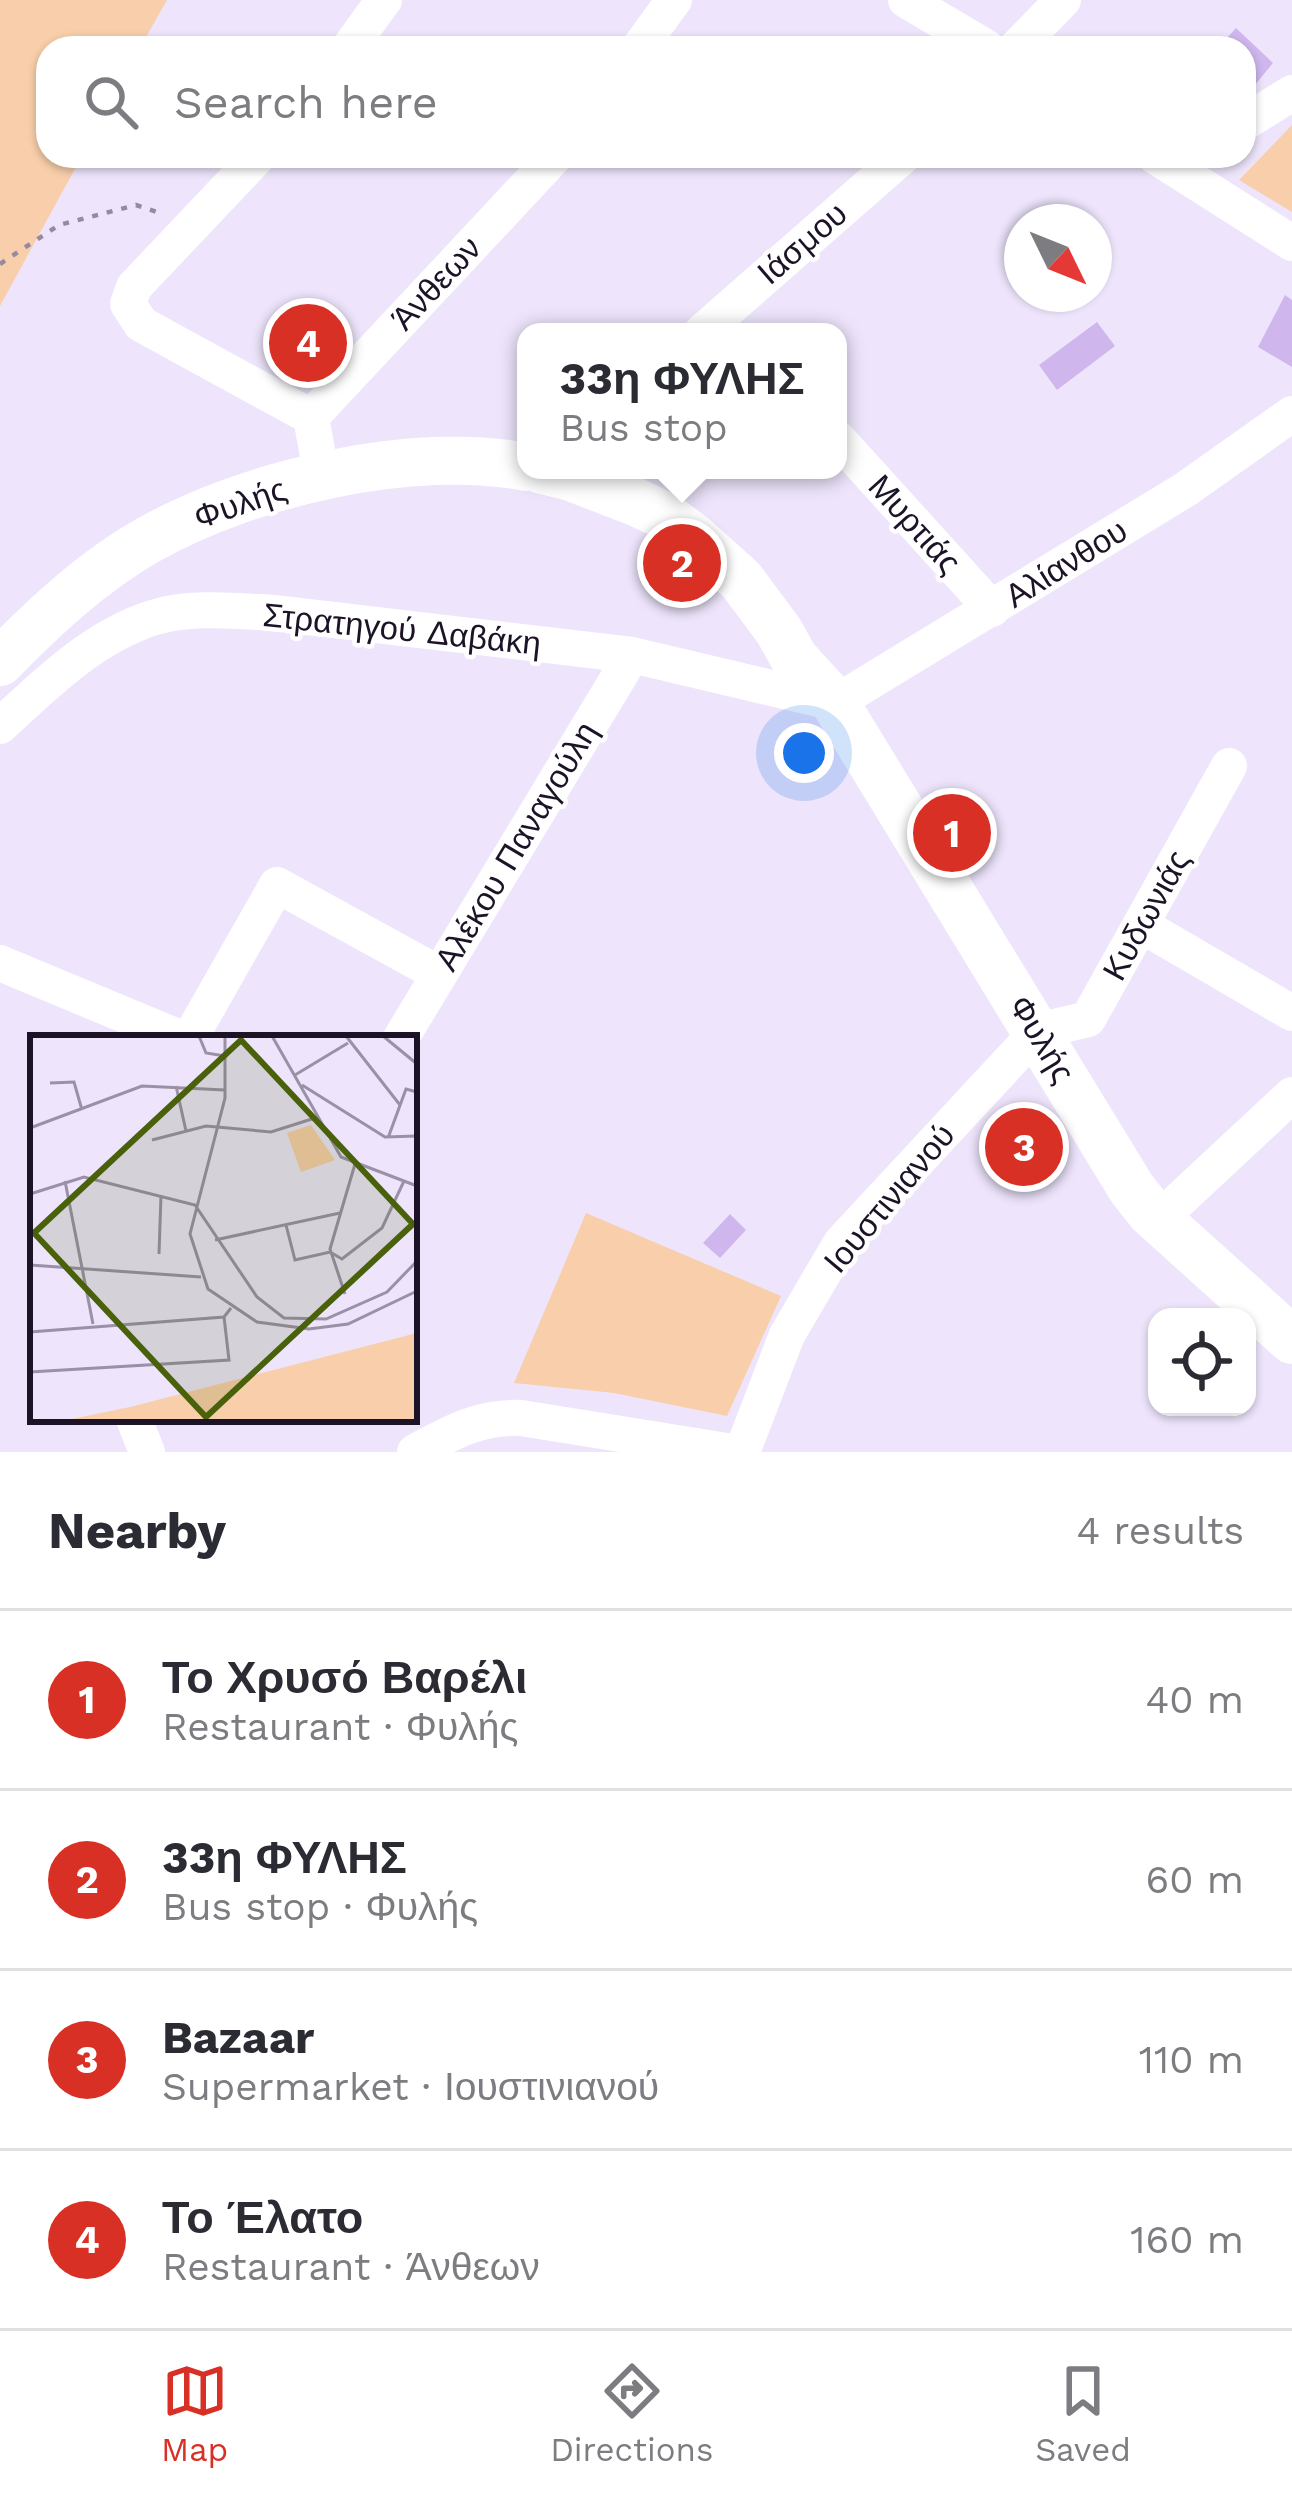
<!DOCTYPE html>
<meta charset="utf-8">
<style>
:root{--surface:#fff;--page:#f2f2f3;--text:#2b2b33;--muted:#7c7c81;--line:#e1e1e2;--accent:#d93025}
body{margin:0;font-family:"Work Sans",sans-serif;background:var(--page);color:var(--text)}
.controls{position:absolute;right:36px;bottom:36px;display:grid;overflow:hidden;border-radius:24px;box-shadow:0 3px 9px #0004}
.controls button{width:108px;height:108px;display:grid;place-items:center;padding:0;border:0;border-bottom:3px solid var(--line);background:var(--surface);color:var(--text);font:60px sans-serif}
.compass{position:absolute;left:1004px;top:204px;width:108px;height:108px;border-radius:50%;background:var(--surface);box-shadow:0 3px 9px #0004;rotate:133deg}
.you{position:absolute;left:804px;top:753px;width:42px;height:42px;margin:-30px;border:9px solid #fff;border-radius:50%;background:#1a73e8;box-shadow:0 0 0 18px #1a73e833}
.badge{display:grid;place-items:center;width:78px;height:78px;border-radius:50%;background:var(--accent);color:#fff;font-size:39px;font-weight:700}
.pin{position:absolute;translate:-50% -50%;border:6px solid #fff;box-shadow:0 3px 12px #0006}
.popup{position:absolute;left:517px;top:323px;width:330px;height:156px;box-sizing:border-box;display:grid;place-content:center;border-radius:24px;background:var(--surface);filter:drop-shadow(0 3px 9px #0005);font-size:39px;white-space:nowrap;color:var(--muted)}
.popup b{font-size:45px;color:var(--text)}
.popup::after{content:'';position:absolute;left:50%;top:100%;margin-left:-24px;border:24px solid transparent;border-top-color:var(--surface)}
.list{margin:0;padding:0;list-style:none}
h2{display:flex;justify-content:space-between;align-items:center;height:156px;margin:0;padding:0 48px;font-size:51px}
h2 small{font-size:39px;font-weight:400;color:var(--muted)}
.list li{display:grid;grid-template-columns:78px 1fr auto;gap:36px;align-items:center;box-sizing:border-box;height:180px;padding:0 48px;border-top:3px solid var(--line)}
.list b{display:block;font-size:45px;white-space:nowrap}
.list p{margin:0;font-size:39px;white-space:nowrap;color:var(--muted)}
.list em{font-size:39px;font-style:normal;color:var(--muted)}
.icon{flex:none;width:66px;height:66px;fill:none;stroke:currentColor;stroke-width:2;stroke-linecap:round;stroke-linejoin:round}
.map{position:relative;flex:none;width:1292px;height:1452px;overflow:hidden}
.search{position:absolute;background:var(--surface);box-shadow:0 3px 9px #0004;left:36px;right:36px;top:36px;height:132px;display:flex;align-items:center;gap:30px;box-sizing:border-box;padding:0 42px;border-radius:36px;color:var(--muted);font-size:45px}
.sheet{height:876px;background:var(--surface)}
nav{display:flex;justify-content:space-around;align-items:center;box-sizing:border-box;height:168px;border-top:3px solid var(--line);background:var(--surface);font-size:33px;color:var(--muted)}
nav a{display:grid;justify-items:center;gap:6px}
nav .on{color:var(--accent)}
.map>svg:first-child{display:block}
.green{fill:#f8cfaa}
.building{fill:#cfb7ee}
.lines{fill:none;stroke-linecap:round;stroke-linejoin:round}
.path{stroke:#948ba1;stroke-width:4.5;stroke-dasharray:6 9;stroke-linecap:butt}
.minor{stroke:#fff;stroke-width:36}
.major{stroke:#fff;stroke-width:48}
.labels{text-anchor:middle;dominant-baseline:central;stroke-width:9;stroke-linejoin:round;paint-order:stroke}
.street-label{font-size:33px;fill:#1c1327;stroke:#fff}
.inset-road{fill:none;stroke:#9a91a7;stroke-width:3}
.view{fill:#4a610c;fill-opacity:0.15;stroke:#4a610c;stroke-width:6}
.inset-edge{fill:none;stroke:#1c1327;stroke-width:6}
</style>
<div class="map">
<svg width="1292" height="1452" viewBox="0 0 1292 1452">
<rect width="100%" height="100%" fill="#eee5fc"/>
<path class="green" d="M 0,0 L 167,0 L 140,48 L 48,48 L 48,156 L 82,156 L 0,306 Z
M 1292,125 L 1292,212 L 1239,180 Z
M 586,1213 L 781,1296 L 727,1416 L 614,1393 L 514,1383 Z"/>
<path class="building" d="M 1236,28 L 1273,63 L 1244,98 L 1244,48 L 1218,48 Z
M 1285,295 L 1292,300 L 1292,367 L 1258,347 Z
M 1097,322 L 1115,346 L 1057,390 L 1039,365 Z
M 730,1214 L 746,1230 L 720,1258 L 703,1243 Z"/>
<g class="lines">
<path class="path" d="M 0,264 L 59,225 L 136,205 L 160,213"/>
<path class="minor" d="M 906,0 L 987,48
M 349,48 L 384,0
M 639,48 L 674,0
M 1016,48 L 1063,0
M 1244,123 L 1292,93
M 258,156 L 134,287 L 128,304 L 141,324 L 311,417
M 1155,156 L 1292,243
M 702,332 L 903,156
M 838,439 L 992,609
M 322,478 L 311,417 L 555,156
M 0,726 C 46,684 91,638 152,618 C 189,606 235,611 274,613 L 632,655 L 835,703 L 1186,489 L 1292,414
M 1141,925 L 1292,1013
M 0,963 L 180,1038
M 190,1038 L 277,885 L 439,974
M 401,1038 L 632,655
M 1160,1218 L 1292,1095
M 134,1419 L 147,1452
M 415,1452 C 450,1433 480,1416 521,1418 L 733,1452
M 742,1452 L 787,1335 L 841,1243 L 1038,1031 L 1088,1019 L 1229,766"/>
<path class="major" d="M 542,470 L 571,477 L 636,502 L 665,516 L 693,537 L 741,580 L 779,631 L 794,658 L 835,703 L 1132,1189 L 1151,1213 L 1292,1340
M 0,662 C 44,617 94,570 150,539 C 249,483 414,445 526,467"/>
</g>
<g class="labels">
<g class="street-label">
<text transform="translate(802 243) rotate(-41)">Ιάσμου</text>
<text transform="translate(436 283) rotate(-47)">Άνθεων</text>
<text transform="translate(240 503) rotate(-19)">Φυλής</text>
<text transform="translate(915 524) rotate(48)">Μυρτιάς</text>
<text transform="translate(1066 563) rotate(-32)">Αλίανθου</text>
<text transform="translate(402 629) rotate(6)">Στρατηγού Δαβάκη</text>
<text transform="translate(516 846) rotate(-59)">Αλέκου Παναγούλη</text>
<text transform="translate(1146 915) rotate(-61)">Κυδωνιάς</text>
<text transform="translate(1042 1039) rotate(59)">Φυλής</text>
<text transform="translate(889 1198) rotate(-50)">Ιουστινιανού</text>
</g>
</g>
<g transform="translate(30 1035)">
<rect width="387" height="387" fill="#eee5fc"/>
<path d="M 281,90 L 305,125 L 271,137 L 257,98 ZM 387,298 L 387,386 L 32,386 L 100,372 Z" fill="#f8cfaa"/>
<path class="inset-road" d="M 169,1 L 176,18 L 195,21M 195,1 L 195,63 L 160,199 L 178,254 L 227,287 L 279,294 L 318,289 L 387,256M 242,1 L 311,122 L 387,151M 316,1 L 370,70M 353,1 L 387,29M 265,40 L 318,8M 20,48 L 44,47 L 52,75M 272,50 L 355,102 L 387,101M 146,51 L 156,96M 0,93 L 112,51 L 195,55M 358,103 L 376,54 L 387,57M 122,105 L 176,91 L 241,97 L 285,83M 35,146 L 63,289M 0,159 L 54,142 L 165,170 L 227,262 L 254,283 L 296,284 L 357,257 L 387,226M 256,190 L 265,225 L 300,217 L 312,224 L 352,193 L 374,146M 185,205 L 310,178M 129,219 L 131,160M 0,230 L 171,242M 315,259 L 300,214 L 325,129M 0,297 L 194,282 L 201,273M 0,337 L 199,325 L 194,282"/>
<path class="view" d="M 211,5 L 383,189 L 176,382 L 4,198 Z"/>
<rect width="387" height="387" class="inset-edge"/>
</g>
</svg>
<div class="controls">
<button><svg class="icon" aria-label="locate" viewBox="0 0 24 24"><circle cx="12" cy="12" r="6"/><path d="M12 2v4M12 18v4M2 12h4M18 12h4"/></svg></button>
</div>
<svg class="compass" viewBox="-18 -18 36 36"><path d="M0-13l5 13h-10z" fill="#e53935"/><path d="M0 13l5-13h-10z" fill="#7c7c81"/></svg>
<div class="you"></div>
<div class="pin badge" style="left:952px;top:833px">1</div>
<div class="pin badge" style="left:682px;top:563px">2</div>
<div class="popup"><b>33η ΦΥΛΗΣ</b>Bus stop</div>
<div class="pin badge" style="left:1024px;top:1147px">3</div>
<div class="pin badge" style="left:308px;top:343px">4</div>
<div class="search"><svg class="icon" aria-label="search" viewBox="0 0 24 24"><circle cx="10" cy="10" r="6"/><path d="M15 15l6 6"/></svg>Search here</div>
</div>
<section class="sheet">
<h2>Nearby<small>4 results</small></h2>
<ul class="list">
<li><span class="badge">1</span><div><b>Το Χρυσό Βαρέλι</b><p>Restaurant · Φυλής</p></div><em>40 m</em></li>
<li><span class="badge">2</span><div><b>33η ΦΥΛΗΣ</b><p>Bus stop · Φυλής</p></div><em>60 m</em></li>
<li><span class="badge">3</span><div><b>Bazaar</b><p>Supermarket · Ιουστινιανού</p></div><em>110 m</em></li>
<li><span class="badge">4</span><div><b>Το Έλατο</b><p>Restaurant · Άνθεων</p></div><em>160 m</em></li>
</ul>
</section>
<nav>
<a class="on"><svg class="icon" aria-label="map" viewBox="0 0 24 24"><path d="M3 6l6-2 6 2 6-2v14l-6 2-6-2-6 2zM9 4v14M15 6v14"/></svg>Map</a>
<a><svg class="icon" aria-label="directions" viewBox="0 0 24 24"><path d="M12 3l9 9-9 9-9-9zM9 14v-3h6M13 9l2 2-2 2"/></svg>Directions</a>
<a><svg class="icon" aria-label="saved" viewBox="0 0 24 24"><path d="M7 4h10v16l-5-4-5 4z"/></svg>Saved</a>
</nav>
